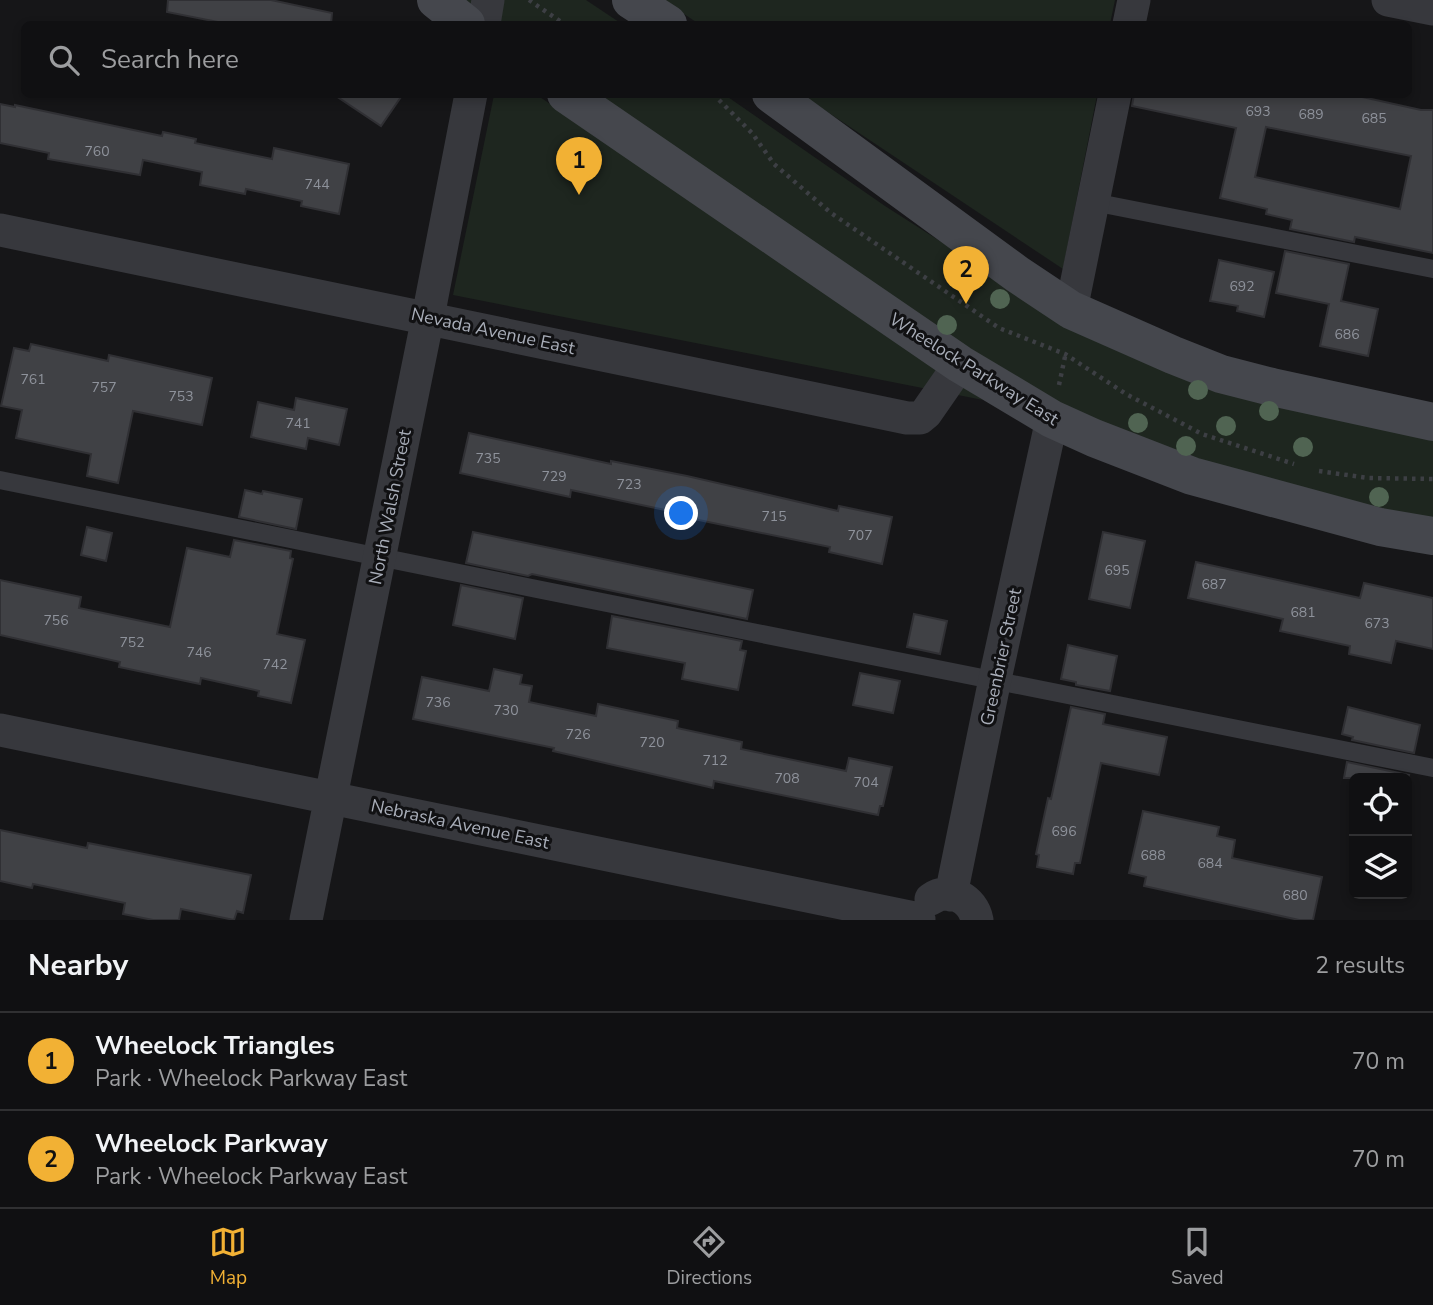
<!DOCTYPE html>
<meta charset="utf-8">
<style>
:root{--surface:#101012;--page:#19191b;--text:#f1f3f6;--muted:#9c9d9f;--line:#303032;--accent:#f2b134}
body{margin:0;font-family:"Nunito Sans",sans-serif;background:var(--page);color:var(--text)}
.controls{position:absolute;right:21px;bottom:21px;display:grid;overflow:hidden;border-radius:10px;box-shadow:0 4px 10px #0003}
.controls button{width:63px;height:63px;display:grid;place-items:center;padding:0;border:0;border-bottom:2px solid var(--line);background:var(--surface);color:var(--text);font:35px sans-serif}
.you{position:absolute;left:682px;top:514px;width:24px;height:24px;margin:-18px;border:5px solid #fff;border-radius:50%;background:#1a73e8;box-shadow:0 0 0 10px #1a73e833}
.badge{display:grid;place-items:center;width:46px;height:46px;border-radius:50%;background:var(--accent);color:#111;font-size:23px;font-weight:700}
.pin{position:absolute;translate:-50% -58px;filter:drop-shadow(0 2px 4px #0008)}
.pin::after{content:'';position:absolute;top:37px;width:24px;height:21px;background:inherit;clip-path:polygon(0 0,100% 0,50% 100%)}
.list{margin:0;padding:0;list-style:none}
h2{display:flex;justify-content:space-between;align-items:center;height:91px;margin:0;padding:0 28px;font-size:30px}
h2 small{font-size:23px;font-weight:400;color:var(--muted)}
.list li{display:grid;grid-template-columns:46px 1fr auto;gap:21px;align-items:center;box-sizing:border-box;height:98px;padding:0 28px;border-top:2px solid var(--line)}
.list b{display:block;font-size:26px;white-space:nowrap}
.list p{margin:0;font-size:23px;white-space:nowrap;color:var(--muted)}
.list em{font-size:23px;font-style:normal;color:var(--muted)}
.icon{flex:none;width:38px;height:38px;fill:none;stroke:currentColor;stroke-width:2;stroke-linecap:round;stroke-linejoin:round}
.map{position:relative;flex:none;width:1433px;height:920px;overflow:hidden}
.search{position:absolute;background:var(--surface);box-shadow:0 4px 10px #0003;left:21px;right:21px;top:21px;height:77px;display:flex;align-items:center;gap:18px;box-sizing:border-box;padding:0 24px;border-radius:10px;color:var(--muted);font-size:26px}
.sheet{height:287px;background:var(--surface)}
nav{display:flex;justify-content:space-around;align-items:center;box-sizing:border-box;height:98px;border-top:2px solid var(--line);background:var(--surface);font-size:19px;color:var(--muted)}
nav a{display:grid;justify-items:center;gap:4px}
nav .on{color:var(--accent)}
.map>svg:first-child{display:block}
.green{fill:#1e261f}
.building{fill:#404145;stroke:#303034;stroke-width:2;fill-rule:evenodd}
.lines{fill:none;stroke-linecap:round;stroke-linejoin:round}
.path{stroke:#3d3f44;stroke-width:4.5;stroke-dasharray:3.5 5;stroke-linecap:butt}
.lane{stroke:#37383d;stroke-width:18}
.street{stroke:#37383d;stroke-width:33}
.secondary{stroke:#45474d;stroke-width:38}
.tree{fill:#506452}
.labels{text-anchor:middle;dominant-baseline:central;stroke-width:6;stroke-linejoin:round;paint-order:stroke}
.number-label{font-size:14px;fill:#8e929b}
.street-label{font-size:18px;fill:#a8adb8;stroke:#111113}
</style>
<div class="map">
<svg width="1433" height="920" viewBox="0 0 1433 920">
<rect width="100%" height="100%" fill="#161618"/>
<path class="green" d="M 459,0 L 586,0 L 622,24 L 494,24 Z
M 663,0 L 1115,0 L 1110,24 L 699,24 Z
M 494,95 L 537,95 L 983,400 L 453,295 Z
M 594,95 L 725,95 L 885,206 L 982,268 L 1433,436 L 1433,518 L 1359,505 L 1166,450 L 1002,379 Z
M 802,95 L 1097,95 L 1063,269 Z"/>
<path class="building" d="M 168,0 L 271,0 L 332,13 L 331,24 L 228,24 L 167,12 Z
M 333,94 L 403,94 L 381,126 Z
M 1134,94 L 1349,94 L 1421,110 L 1433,110 L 1433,253 L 1355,237 L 1354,242 L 1290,229 L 1292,220 L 1266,214 L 1267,209 L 1220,198 L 1236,128 L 1132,106 ZM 1266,127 L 1411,156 L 1400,209 L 1255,177 Z
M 0,104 L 15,107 L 15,105 L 162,136 L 163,132 L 196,139 L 195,143 L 272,159 L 274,148 L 349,164 L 339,214 L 301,206 L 302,201 L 246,189 L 245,194 L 200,185 L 202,172 L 143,160 L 140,175 L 48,159 L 49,153 L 0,143 Z
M 1285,251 L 1349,264 L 1341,301 L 1378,309 L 1368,356 L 1320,346 L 1329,304 L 1276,293 Z
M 1219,260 L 1274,272 L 1264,317 L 1237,311 L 1238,306 L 1210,301 Z
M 31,344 L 108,361 L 109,355 L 212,378 L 202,425 L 133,411 L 118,483 L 87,476 L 91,454 L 16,438 L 22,410 L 1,406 L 14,348 L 29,351 Z
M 296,398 L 347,409 L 339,445 L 308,438 L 306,449 L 251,437 L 258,402 L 294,410 Z
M 469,433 L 611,464 L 611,461 L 687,476 L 838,511 L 839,506 L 892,517 L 882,564 L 829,552 L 830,547 L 679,516 L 679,513 L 571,490 L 570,497 L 460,473 Z
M 245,490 L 262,494 L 263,491 L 302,499 L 296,529 L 239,517 Z
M 87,527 L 112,533 L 106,561 L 81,555 Z
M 473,532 L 753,590 L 747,619 L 532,574 L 528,576 L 466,563 Z
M 1103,532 L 1145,541 L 1130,608 L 1089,599 Z
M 234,540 L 291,551 L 290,558 L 293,559 L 277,634 L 305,640 L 291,703 L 258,696 L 259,691 L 201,678 L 200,684 L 119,667 L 120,662 L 0,635 L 0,580 L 81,597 L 79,608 L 170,627 L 187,548 L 230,557 Z
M 1196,562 L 1360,598 L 1364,583 L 1433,598 L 1433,649 L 1396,641 L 1391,663 L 1349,654 L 1350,646 L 1280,631 L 1283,619 L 1188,598 Z
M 461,585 L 523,598 L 515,639 L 453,625 Z
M 914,614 L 947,621 L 940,654 L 907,647 Z
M 612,616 L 742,641 L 740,650 L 746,651 L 738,690 L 682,679 L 685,663 L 607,648 Z
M 1068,645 L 1117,656 L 1110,691 L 1076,685 L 1076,682 L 1061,679 Z
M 494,669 L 522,675 L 520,684 L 532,686 L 529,702 L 596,716 L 598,704 L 678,721 L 677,728 L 742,742 L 741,749 L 846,771 L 849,758 L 892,767 L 883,806 L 880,806 L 878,815 L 714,781 L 713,788 L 553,751 L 554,748 L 413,719 L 422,677 L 489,691 Z
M 860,673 L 900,681 L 893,713 L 853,705 Z
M 1071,707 L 1105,714 L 1103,724 L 1167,737 L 1159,775 L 1101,763 L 1080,863 L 1075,863 L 1073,874 L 1037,867 L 1039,855 L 1036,854 L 1048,798 L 1051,799 Z
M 1348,707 L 1420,725 L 1414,753 L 1352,740 L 1353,737 L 1342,734 Z
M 1347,762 L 1409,775 L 1408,778 L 1344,778 Z
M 1143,811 L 1219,827 L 1217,836 L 1235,840 L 1232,858 L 1322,877 L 1313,920 L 1299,920 L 1144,886 L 1146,877 L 1129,873 Z
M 0,830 L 87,848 L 88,843 L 251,875 L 243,913 L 237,911 L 234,920 L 181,909 L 179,920 L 153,920 L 123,914 L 125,903 L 33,884 L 32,888 L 0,881 Z"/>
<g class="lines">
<path class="path" d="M 529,0 L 564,24
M 713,94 L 752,133 L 774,164 L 831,213 L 999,328 L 1065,354 L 1126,394 L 1202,434 L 1294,464
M 1059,385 L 1066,352
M 1319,471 L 1368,478 L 1433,479"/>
<path class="lane" d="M 1093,202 L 1433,269
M 0,480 C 477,579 956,671 1433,768"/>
<path class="street" d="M 1388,0 L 1433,9
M 484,24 L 488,0
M 1129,24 L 1134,0
M 0,230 L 907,418 L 920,418 L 926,413 L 960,364
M 1071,310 L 1115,94
M 0,730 L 919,919
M 951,895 L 995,679 L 1052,419
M 931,899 C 950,886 973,899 977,920
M 306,920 L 428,317 L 471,94"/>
<path class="secondary" d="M 436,0 L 466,24
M 631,0 L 668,24
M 566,94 L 960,364 L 1052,419 L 1094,438 L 1192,476 L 1380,527 L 1433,536
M 771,94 L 1017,274 L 1071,310 L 1173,355 L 1221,374 L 1272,387 L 1433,422"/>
</g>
<g class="tree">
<circle cx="1000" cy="299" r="10"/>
<circle cx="947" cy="325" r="10"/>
<circle cx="1198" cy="390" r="10"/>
<circle cx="1269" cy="411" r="10"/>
<circle cx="1138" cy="423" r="10"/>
<circle cx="1226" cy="426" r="10"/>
<circle cx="1186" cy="446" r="10"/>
<circle cx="1303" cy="447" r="10"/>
<circle cx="1379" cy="497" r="10"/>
</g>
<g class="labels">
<g class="number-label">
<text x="1258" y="111">693</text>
<text x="1311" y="114">689</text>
<text x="1374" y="118">685</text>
<text x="97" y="151">760</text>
<text x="317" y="184">744</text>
<text x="1242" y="286">692</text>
<text x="1347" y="334">686</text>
<text x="33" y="379">761</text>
<text x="104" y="387">757</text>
<text x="181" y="396">753</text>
<text x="298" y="423">741</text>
<text x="488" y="458">735</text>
<text x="554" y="476">729</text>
<text x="629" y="484">723</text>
<text x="774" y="516">715</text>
<text x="860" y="535">707</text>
<text x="1117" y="570">695</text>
<text x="1214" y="584">687</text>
<text x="1303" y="612">681</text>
<text x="56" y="620">756</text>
<text x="1377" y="623">673</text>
<text x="132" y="642">752</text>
<text x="199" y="652">746</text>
<text x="275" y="664">742</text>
<text x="438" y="702">736</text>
<text x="506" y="710">730</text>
<text x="578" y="734">726</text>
<text x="652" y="742">720</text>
<text x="715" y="760">712</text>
<text x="787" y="778">708</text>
<text x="866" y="782">704</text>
<text x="1064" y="831">696</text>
<text x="1153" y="855">688</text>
<text x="1210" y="863">684</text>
<text x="1295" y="895">680</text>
</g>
<g class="street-label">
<text transform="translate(493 331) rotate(12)">Nevada Avenue East</text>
<text transform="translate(974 369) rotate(32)">Wheelock Parkway East</text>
<text transform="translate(390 507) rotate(-79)">North Walsh Street</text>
<text transform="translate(1001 657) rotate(-78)">Greenbrier Street</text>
<text transform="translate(460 824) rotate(12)">Nebraska Avenue East</text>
</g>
</g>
</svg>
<div class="controls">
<button><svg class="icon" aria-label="locate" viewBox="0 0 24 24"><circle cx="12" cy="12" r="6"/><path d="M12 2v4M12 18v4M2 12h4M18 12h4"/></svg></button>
<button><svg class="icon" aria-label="layers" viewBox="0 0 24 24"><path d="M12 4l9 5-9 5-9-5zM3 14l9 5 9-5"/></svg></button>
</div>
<div class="you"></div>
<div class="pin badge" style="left:579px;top:195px">1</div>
<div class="pin badge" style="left:966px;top:304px">2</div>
<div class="search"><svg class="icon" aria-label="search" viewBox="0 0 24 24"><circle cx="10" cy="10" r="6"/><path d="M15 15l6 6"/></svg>Search here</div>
</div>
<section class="sheet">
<h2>Nearby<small>2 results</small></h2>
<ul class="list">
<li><span class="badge">1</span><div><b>Wheelock Triangles</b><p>Park · Wheelock Parkway East</p></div><em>70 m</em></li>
<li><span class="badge">2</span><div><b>Wheelock Parkway</b><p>Park · Wheelock Parkway East</p></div><em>70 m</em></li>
</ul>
</section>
<nav>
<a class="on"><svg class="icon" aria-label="map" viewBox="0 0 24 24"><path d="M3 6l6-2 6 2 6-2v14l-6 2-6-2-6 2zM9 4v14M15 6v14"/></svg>Map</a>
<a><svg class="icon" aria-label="directions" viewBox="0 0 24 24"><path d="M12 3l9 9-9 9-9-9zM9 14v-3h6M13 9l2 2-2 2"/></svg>Directions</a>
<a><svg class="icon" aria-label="saved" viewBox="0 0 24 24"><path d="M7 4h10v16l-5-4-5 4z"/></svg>Saved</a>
</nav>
